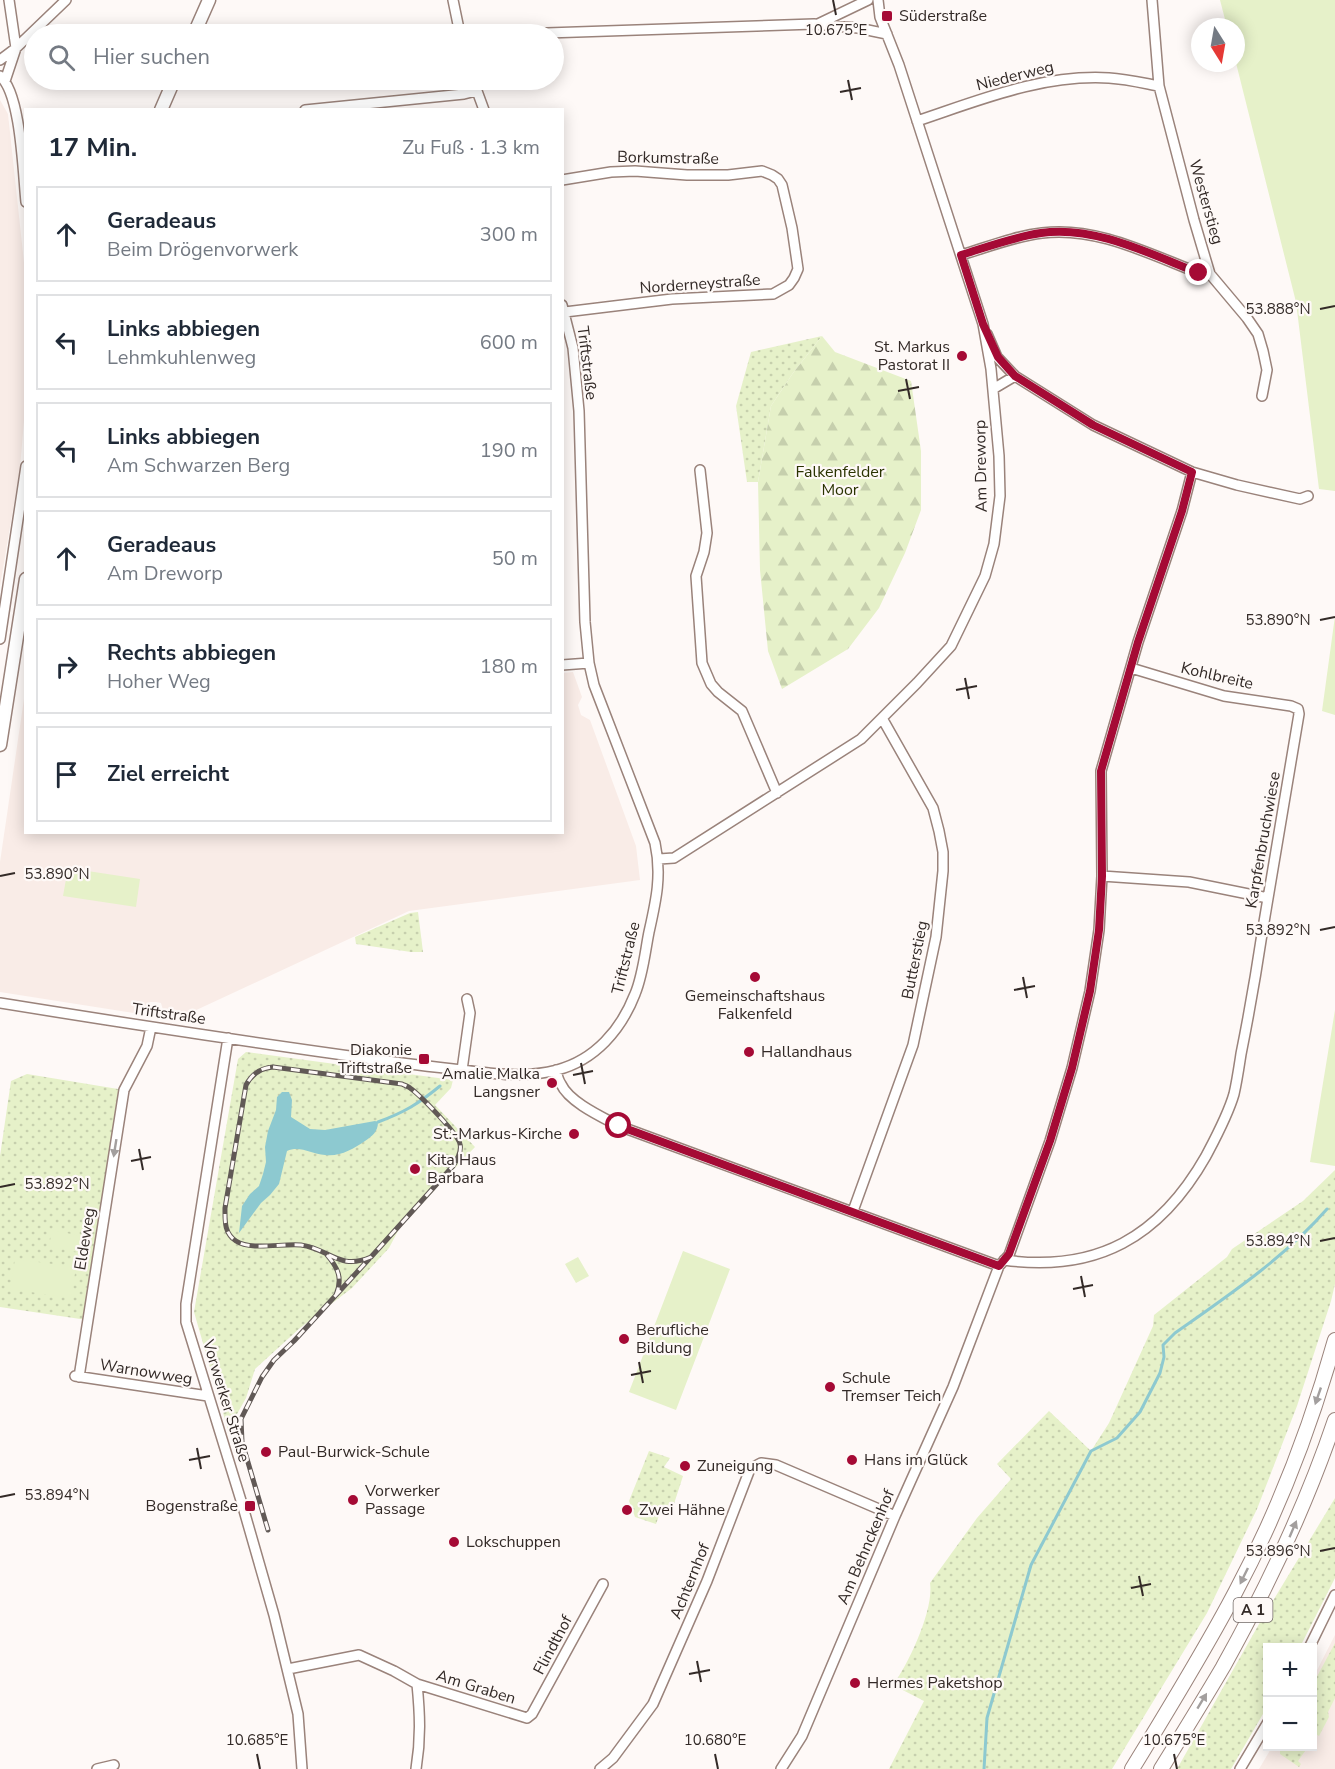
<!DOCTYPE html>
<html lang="de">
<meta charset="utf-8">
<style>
:root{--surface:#fff;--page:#f2f2f3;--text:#1f2937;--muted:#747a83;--line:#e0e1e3}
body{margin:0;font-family:"Nunito Sans",sans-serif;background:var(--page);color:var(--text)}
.controls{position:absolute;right:18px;bottom:18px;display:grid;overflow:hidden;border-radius:0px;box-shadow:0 3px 15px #0003}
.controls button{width:54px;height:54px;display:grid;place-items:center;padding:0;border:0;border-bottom:2px solid var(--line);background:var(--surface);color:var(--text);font:30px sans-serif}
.compass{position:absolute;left:1191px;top:18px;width:54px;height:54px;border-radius:50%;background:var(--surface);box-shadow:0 3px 15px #0003;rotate:169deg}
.stop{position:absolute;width:18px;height:18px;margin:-14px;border:4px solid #a50a35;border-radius:50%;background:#fff}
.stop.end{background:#a50a35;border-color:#fff;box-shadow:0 2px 6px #0008}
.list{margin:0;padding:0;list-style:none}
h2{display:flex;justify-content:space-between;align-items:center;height:78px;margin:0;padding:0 24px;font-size:26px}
h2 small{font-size:20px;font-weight:400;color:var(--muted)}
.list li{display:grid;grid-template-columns:39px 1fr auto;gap:18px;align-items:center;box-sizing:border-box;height:96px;margin:0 12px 12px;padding:0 12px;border:2px solid var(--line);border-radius:0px}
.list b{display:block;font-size:22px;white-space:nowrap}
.list p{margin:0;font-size:20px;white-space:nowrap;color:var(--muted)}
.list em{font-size:20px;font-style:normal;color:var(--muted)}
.icon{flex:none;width:33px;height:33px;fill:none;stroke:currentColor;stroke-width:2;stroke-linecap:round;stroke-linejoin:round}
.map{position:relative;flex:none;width:1335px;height:1769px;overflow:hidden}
.search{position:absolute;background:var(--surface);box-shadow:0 3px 15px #0003;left:24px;top:24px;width:540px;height:66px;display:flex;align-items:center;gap:15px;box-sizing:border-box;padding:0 21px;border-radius:33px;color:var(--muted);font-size:22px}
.panel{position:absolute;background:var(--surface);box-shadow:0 3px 15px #0003;left:24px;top:108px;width:540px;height:726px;border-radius:0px}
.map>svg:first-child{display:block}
.built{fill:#f9ece7}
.grass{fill:url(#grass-dots)}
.forest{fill:url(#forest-firs)}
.garden{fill:#e6f1c9}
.water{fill:#8dc9d0}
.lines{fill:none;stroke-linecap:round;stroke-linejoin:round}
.stream{stroke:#8dc9d0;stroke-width:3}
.minor-casing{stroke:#9a837b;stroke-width:12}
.major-casing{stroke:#9a837b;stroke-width:15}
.highway-casing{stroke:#9a837b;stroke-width:16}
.minor{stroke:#fff;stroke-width:9}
.major{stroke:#fff;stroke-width:12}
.highway{stroke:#fff;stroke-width:14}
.rail-casing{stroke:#615956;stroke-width:5}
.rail{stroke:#fef9f7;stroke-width:3;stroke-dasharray:9;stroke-linecap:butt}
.oneway{fill:#a39f9e}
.route{stroke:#a50a35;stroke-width:8}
.ticks{fill:none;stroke:#332a27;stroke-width:2}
.poi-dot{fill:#a50a35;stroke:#fef9f7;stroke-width:2}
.labels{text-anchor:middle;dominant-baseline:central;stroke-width:4.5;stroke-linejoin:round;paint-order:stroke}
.shield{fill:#fef9f7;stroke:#706865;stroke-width:1.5}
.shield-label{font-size:15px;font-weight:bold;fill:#332a27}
.poi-label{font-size:16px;fill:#332a27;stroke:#fef9f7;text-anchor:start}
.street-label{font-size:16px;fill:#332a27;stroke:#fef9f7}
.park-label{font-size:16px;fill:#2a3300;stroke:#fef9f7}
.ticks-label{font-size:15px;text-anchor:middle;fill:#332a27;stroke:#fef9f7;stroke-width:4.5;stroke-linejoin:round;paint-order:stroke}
</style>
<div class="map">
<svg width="1335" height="1769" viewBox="0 0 1335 1769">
<defs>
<pattern id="grass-dots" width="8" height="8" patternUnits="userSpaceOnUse" patternTransform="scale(1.5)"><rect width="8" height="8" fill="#e6f1c9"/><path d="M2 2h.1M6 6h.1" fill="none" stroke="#c6cfad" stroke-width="1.8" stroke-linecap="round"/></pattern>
<pattern id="forest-firs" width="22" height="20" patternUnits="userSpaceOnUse" patternTransform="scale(1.5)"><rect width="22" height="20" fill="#e6f1c9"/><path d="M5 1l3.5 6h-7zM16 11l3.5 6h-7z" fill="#c6cfad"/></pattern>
</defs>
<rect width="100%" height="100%" fill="#fef9f7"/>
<path class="built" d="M 0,100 L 8,114 L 26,281 L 25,409 L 20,468 L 0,586 Z
M 573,672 L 582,697 L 578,705 L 581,715 L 590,720 L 636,846 L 640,880 L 409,911 L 177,1019 L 165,1017 L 161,1003 L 156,1002 L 150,1002 L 140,1014 L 0,992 L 0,862 L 25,692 L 26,832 L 562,832 L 563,673 Z
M 1335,1635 L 1335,1769 L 1259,1769 L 1272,1747 L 1312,1746 L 1313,1678 Z"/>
<path class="grass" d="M 822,336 L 793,373 L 771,406 L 758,482 L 747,482 L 736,406 L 751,352 Z
M 418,912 L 423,952 L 411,952 L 356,944 L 355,937 L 410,913 Z
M 246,1052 L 453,1080 L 451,1088 L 435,1105 L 475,1147 L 454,1169 L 399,1229 L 389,1248 L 352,1288 L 300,1328 L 255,1369 L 246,1398 L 228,1430 L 194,1312 L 238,1059 Z
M 27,1074 L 124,1090 L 87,1320 L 0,1307 L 0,1156 L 11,1081 Z
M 1335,1170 L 1335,1284 L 1331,1301 L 1297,1406 L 1257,1509 L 1207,1613 L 1112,1769 L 889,1769 L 924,1701 L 893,1685 C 909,1663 934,1610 930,1583 L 977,1518 L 1011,1479 L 997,1464 L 1049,1411 L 1091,1451 L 1109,1423 L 1153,1326 L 1154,1315 L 1227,1257 L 1232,1249 L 1303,1201 Z
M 649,1451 L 670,1458 L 664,1467 L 683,1476 L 672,1510 L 662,1507 L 656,1524 L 635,1517 L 629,1501 Z
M 1335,1498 L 1335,1578 L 1300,1647 L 1268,1648 L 1267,1707 L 1231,1769 L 1177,1769 L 1259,1624 Z
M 1335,1643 L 1335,1698 L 1328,1712 L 1329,1717 L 1319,1736 L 1316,1734 L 1313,1739 L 1313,1684 Z
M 1280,1747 L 1308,1747 L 1298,1761 L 1301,1764 L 1299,1767 L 1280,1754 Z"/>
<path class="forest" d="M 822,336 L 835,352 L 911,381 L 921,451 L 921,510 L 905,553 L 879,608 L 848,649 L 782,689 L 768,651 L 760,570 L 758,482 L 771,406 L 793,373 Z"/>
<path class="garden" d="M 1220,0 L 1335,0 L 1335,491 L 1319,489 L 1296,302 L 1236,63 L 1236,27 L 1227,27 Z
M 1335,616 L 1335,715 L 1322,711 Z
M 68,868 L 140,879 L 136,907 L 63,896 Z
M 1335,1010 L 1335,1166 L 1310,1162 Z
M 52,1230 L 81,1236 L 77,1252 L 49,1246 Z
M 683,1251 L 730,1269 L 676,1410 L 629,1392 Z
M 578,1257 L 589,1276 L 576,1283 L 565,1264 Z
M 15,1259 L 76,1267 L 71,1298 L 10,1289 Z"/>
<path class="water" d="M 282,1092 L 289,1092 L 292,1100 L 291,1117 L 310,1129 L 325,1130 L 375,1121 L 378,1122 C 378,1132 372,1136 365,1141 C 353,1149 340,1157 325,1155 C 311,1154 300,1145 287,1151 L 279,1184 L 270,1195 L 261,1203 L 239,1233 L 242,1206 L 250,1194 L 259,1186 L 263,1174 L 266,1162 L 265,1147 L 268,1131 L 276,1110 L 277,1097 Z"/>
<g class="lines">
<path class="stream" d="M 378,1122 C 405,1112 418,1104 440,1086
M 984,1769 L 987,1718 L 1031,1565 L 1091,1451 L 1117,1438 L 1140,1412 L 1160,1373 L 1164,1357 L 1163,1345 L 1175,1333 C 1229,1295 1284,1258 1327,1209"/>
<g class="minor-casing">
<path id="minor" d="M 453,0 L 460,34
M 1152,0 L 1159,86 L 1194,220 L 1210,274 L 1247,318 L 1258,334 L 1263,351 L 1267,370 L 1262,396
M 818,24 L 868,0
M 517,34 L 814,24 L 858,28 L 887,34
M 0,60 L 16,48 L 66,0
M 0,76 C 21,93 23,174 26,202
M 473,80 L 484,110
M 5,81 L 16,48 L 9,0
M 305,110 L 464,94 L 476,91
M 917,121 C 980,100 1042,74 1109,78 C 1126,79 1143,83 1159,86
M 562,180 L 611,172 L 635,171 L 687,175 L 728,175 L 762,171 L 772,175 L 778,179 L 782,185 L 792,228 L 798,269 L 794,278 L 789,285 L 773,294 L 672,299 L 565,312
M 961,255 C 988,247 1015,236 1042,233 C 1096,226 1149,254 1199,273 L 1210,274
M 987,334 L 997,357 L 1015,376 L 1093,425 L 1192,472 L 1237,485 L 1300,499 L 1308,496
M 993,389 L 1015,376
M 700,470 L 707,533 L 704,552 L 696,576 L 702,663 L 711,684 L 718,692 L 742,711 L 777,793
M 0,639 L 26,466
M 562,665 L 589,663
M 659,859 L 674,858 L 861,739 L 917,683 L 951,646 L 985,576 L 994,544 L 1000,496 L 999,456 L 991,369 L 983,324 L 899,65 L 880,17 L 878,0
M 1102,876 L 1189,882 L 1268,898
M 0,1003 C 124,1023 248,1042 372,1059 C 399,1063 426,1066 453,1069 C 487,1073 523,1079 557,1070 C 595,1060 621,1030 635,994 C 643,975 645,952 649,932 C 656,901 662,875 655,843 L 594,685 L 589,663 L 585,622 L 579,411 L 573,348 L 562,305
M 228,1038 L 186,1304 L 186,1322 L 243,1507 L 274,1615 L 298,1714 L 302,1769
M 462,1070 L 470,1013 L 467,999
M 556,1070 C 557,1075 558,1080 561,1084 C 569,1102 602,1117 619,1126 L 999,1266
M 853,1211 L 913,1045 L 936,937 L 943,871 L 943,852 L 939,831 L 933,808 L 882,718
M 1004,1260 C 1097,1273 1160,1237 1206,1156 C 1216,1137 1228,1115 1234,1094 C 1237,1081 1239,1067 1241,1054 C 1249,1014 1256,974 1262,934 C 1274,860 1287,787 1299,714 L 1298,709 L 1291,706 L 1224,696 L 1131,668
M 75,1376 L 208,1396
M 79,1377 L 124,1090 L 147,1046 L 151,1027
M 1309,1648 L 1335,1595
M 288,1669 L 359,1655 L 394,1671 L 417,1684 C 420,1714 421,1739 416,1769
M 417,1684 L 527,1718 L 532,1714 L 603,1584
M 97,1769 L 114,1765
M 600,1769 L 613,1758 L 653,1704 L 707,1581 L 750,1469 L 761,1463 L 776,1465 L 895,1516
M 781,1769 L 802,1736 L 895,1516 L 953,1387 L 999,1266 L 1009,1255 L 1050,1141 L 1072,1068 L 1090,991 L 1099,930 L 1102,876 L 1101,771 L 1138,642 L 1182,511 L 1192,472
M 1240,1769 L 1268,1722"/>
</g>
<g class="major-casing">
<path id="major" d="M 194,34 L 209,0
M 161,110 L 174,80
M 0,745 L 26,579"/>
</g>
<g class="highway-casing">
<path id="highway" d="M 1132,1769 C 1168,1710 1204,1652 1236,1591 C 1278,1512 1311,1426 1335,1340
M 1161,1769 C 1182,1735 1203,1701 1223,1667 C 1267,1588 1306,1506 1335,1420"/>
</g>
<use href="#minor" class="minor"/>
<use href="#major" class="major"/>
<use href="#highway" class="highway"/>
<g class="rail-casing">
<path id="rail" d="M 273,1067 L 402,1084 C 404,1085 409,1087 410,1088 C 420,1095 458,1134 460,1144 C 462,1152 457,1160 453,1166 L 371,1257 C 339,1271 330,1249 301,1245 C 283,1243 251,1251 236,1241 C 224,1233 225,1221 225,1208 L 246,1085 C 252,1074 260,1068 273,1067 Z
M 327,1255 C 338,1268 343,1278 336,1295
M 268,1530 L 242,1442 L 241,1419 L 262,1377 L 274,1360 L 294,1341 L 369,1259"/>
</g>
<use href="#rail" class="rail"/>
</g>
<defs><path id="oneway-solid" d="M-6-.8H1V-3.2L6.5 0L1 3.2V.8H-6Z" transform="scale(1.5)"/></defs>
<g class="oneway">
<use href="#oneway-solid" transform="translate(115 1148) rotate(99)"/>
<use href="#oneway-solid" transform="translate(1318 1396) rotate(109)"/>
<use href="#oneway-solid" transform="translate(1293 1529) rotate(-67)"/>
<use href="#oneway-solid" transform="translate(1244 1576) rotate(116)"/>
<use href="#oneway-solid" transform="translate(1202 1701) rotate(-59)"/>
</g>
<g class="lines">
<path class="route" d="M 619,1126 L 999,1266 L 1009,1254 L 1050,1141 L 1072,1068 L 1090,991 L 1099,930 L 1102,876 L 1101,771 L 1138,642 L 1182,511 L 1192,472 L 1093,425 L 1015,376 L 998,357 L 983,324 L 961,255 C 987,247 1013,237 1041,233 C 1094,225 1150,254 1199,273"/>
</g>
<path class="ticks" d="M 833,0 L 836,15M 848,80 L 852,100M 840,92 L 861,88M 1320,309 L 1335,306M 906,379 L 910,399M 898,391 L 919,387M 1320,620 L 1335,617M 965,678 L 969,699M 956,690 L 977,686M 0,876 L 15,873M 1320,930 L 1335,927M 1023,977 L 1027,998M 1014,990 L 1035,986M 581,1063 L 585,1084M 573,1075 L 593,1071M 139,1149 L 143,1170M 131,1161 L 151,1157M 0,1187 L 15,1184M 1320,1241 L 1335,1238M 1081,1276 L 1085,1297M 1073,1289 L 1093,1285M 639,1362 L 643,1383M 631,1375 L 651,1371M 197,1448 L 201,1469M 189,1460 L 210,1456M 0,1497 L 15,1494M 1320,1551 L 1335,1548M 1139,1576 L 1143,1596M 1131,1588 L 1151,1584M 697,1661 L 701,1682M 689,1674 L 710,1670M 257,1754 L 260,1769M 715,1754 L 718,1769M 1174,1754 L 1177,1769"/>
<g class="poi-dot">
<rect x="881" y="10" width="12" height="12" rx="3"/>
<circle cx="962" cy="356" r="6"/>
<circle cx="755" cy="977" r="6"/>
<circle cx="749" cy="1052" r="6"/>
<rect x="418" y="1053" width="12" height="12" rx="3"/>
<circle cx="552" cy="1083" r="6"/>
<circle cx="574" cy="1134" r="6"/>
<circle cx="415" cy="1169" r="6"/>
<circle cx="624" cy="1339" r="6"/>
<circle cx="830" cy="1387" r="6"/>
<circle cx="266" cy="1452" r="6"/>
<circle cx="852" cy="1460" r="6"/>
<circle cx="685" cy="1466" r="6"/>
<circle cx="353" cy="1500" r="6"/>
<rect x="244" y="1500" width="12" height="12" rx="3"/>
<circle cx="627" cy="1510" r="6"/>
<circle cx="454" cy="1542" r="6"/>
<circle cx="855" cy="1683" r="6"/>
</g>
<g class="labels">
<rect class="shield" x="1233.5" y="1598" width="39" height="24" rx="4.5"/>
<g class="shield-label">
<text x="1253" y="1610">A 1</text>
</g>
<g class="poi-label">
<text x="899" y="16">Süderstraße</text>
<text x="950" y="347" text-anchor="end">St. Markus<tspan x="950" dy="18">Pastorat II</tspan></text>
<text x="755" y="996" text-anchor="middle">Gemeinschaftshaus<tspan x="755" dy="18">Falkenfeld</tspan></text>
<text x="412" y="1050" text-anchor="end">Diakonie<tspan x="412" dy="18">Triftstraße</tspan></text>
<text x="761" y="1052">Hallandhaus</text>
<text x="540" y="1074" text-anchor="end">Amalie Malka<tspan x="540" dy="18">Langsner</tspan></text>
<text x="562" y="1134" text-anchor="end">St.-Markus-Kirche</text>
<text x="427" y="1160">Kita Haus<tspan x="427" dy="18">Barbara</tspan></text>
<text x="636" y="1330">Berufliche<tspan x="636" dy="18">Bildung</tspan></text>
<text x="842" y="1378">Schule<tspan x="842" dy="18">Tremser Teich</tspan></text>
<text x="278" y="1452">Paul-Burwick-Schule</text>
<text x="864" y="1460">Hans im Glück</text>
<text x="697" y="1466">Zuneigung</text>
<text x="365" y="1491">Vorwerker<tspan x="365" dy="18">Passage</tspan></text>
<text x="238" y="1506" text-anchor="end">Bogenstraße</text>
<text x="639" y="1510">Zwei Hähne</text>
<text x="466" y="1542">Lokschuppen</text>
<text x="867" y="1683">Hermes Paketshop</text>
</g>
<g class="street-label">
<text transform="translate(1015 76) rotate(-14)">Niederweg</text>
<text transform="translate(668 158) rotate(1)">Borkumstraße</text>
<text transform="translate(1206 202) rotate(74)">Westerstieg</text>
<text transform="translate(700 284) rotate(-4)">Norderneystraße</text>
<text transform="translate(587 363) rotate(83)">Triftstraße</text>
<text transform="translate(981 466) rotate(-91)">Am Dreworp</text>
<text transform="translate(1217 676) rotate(13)">Kohlbreite</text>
<text transform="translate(1263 840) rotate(-80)">Karpfenbruchwiese</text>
<text transform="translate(626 958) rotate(-76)">Triftstraße</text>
<text transform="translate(915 960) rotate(-79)">Butterstieg</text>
<text transform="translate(169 1014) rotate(8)">Triftstraße</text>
<text transform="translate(85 1239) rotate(-81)">Eldeweg</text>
<text transform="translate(146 1372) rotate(9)">Warnowweg</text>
<text transform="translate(226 1401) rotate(73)">Vorwerker Straße</text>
<text transform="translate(866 1547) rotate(-67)">Am Behnckenhof</text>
<text transform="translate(690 1581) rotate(-68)">Achternhof</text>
<text transform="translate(553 1645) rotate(-62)">Flindthof</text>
<text transform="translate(476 1687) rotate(17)">Am Graben</text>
</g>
<g class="park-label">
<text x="840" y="472">Falkenfelder<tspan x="840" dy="18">Moor</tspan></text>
</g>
</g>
<g class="ticks-label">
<text x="836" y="35">10.675°E</text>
<text x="1278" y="314">53.888°N</text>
<text x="1278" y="625">53.890°N</text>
<text x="57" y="879">53.890°N</text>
<text x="1278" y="935">53.892°N</text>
<text x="57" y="1189">53.892°N</text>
<text x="1278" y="1246">53.894°N</text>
<text x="57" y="1500">53.894°N</text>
<text x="1278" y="1556">53.896°N</text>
<text x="257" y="1745">10.685°E</text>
<text x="715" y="1745">10.680°E</text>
<text x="1174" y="1745">10.675°E</text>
</g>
</svg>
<div class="controls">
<button>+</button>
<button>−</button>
</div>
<svg class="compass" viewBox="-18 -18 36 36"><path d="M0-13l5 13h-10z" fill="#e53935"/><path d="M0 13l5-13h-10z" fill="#747a83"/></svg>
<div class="stop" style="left:619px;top:1126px"></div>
<div class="stop end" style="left:1199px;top:273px"></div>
<div class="search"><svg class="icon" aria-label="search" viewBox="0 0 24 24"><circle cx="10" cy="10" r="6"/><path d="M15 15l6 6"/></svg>Hier suchen</div>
<section class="panel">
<h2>17 Min.<small>Zu Fuß · 1.3 km</small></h2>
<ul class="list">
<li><svg class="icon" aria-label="ahead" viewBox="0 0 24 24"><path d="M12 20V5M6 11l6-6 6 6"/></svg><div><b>Geradeaus</b><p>Beim Drögenvorwerk</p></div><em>300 m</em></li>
<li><svg class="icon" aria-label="left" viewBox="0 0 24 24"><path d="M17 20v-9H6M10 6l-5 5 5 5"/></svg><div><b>Links abbiegen</b><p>Lehmkuhlenweg</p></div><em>600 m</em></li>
<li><svg class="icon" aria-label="left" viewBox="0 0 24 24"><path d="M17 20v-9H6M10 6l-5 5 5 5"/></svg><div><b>Links abbiegen</b><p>Am Schwarzen Berg</p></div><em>190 m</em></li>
<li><svg class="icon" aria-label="ahead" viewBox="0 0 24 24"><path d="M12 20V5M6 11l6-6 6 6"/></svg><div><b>Geradeaus</b><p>Am Dreworp</p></div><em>50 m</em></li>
<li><svg class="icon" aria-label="right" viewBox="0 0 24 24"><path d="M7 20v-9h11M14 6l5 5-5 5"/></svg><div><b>Rechts abbiegen</b><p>Hoher Weg</p></div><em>180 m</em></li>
<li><svg class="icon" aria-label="arrive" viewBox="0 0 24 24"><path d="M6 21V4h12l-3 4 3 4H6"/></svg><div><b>Ziel erreicht</b></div></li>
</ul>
</section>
</div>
